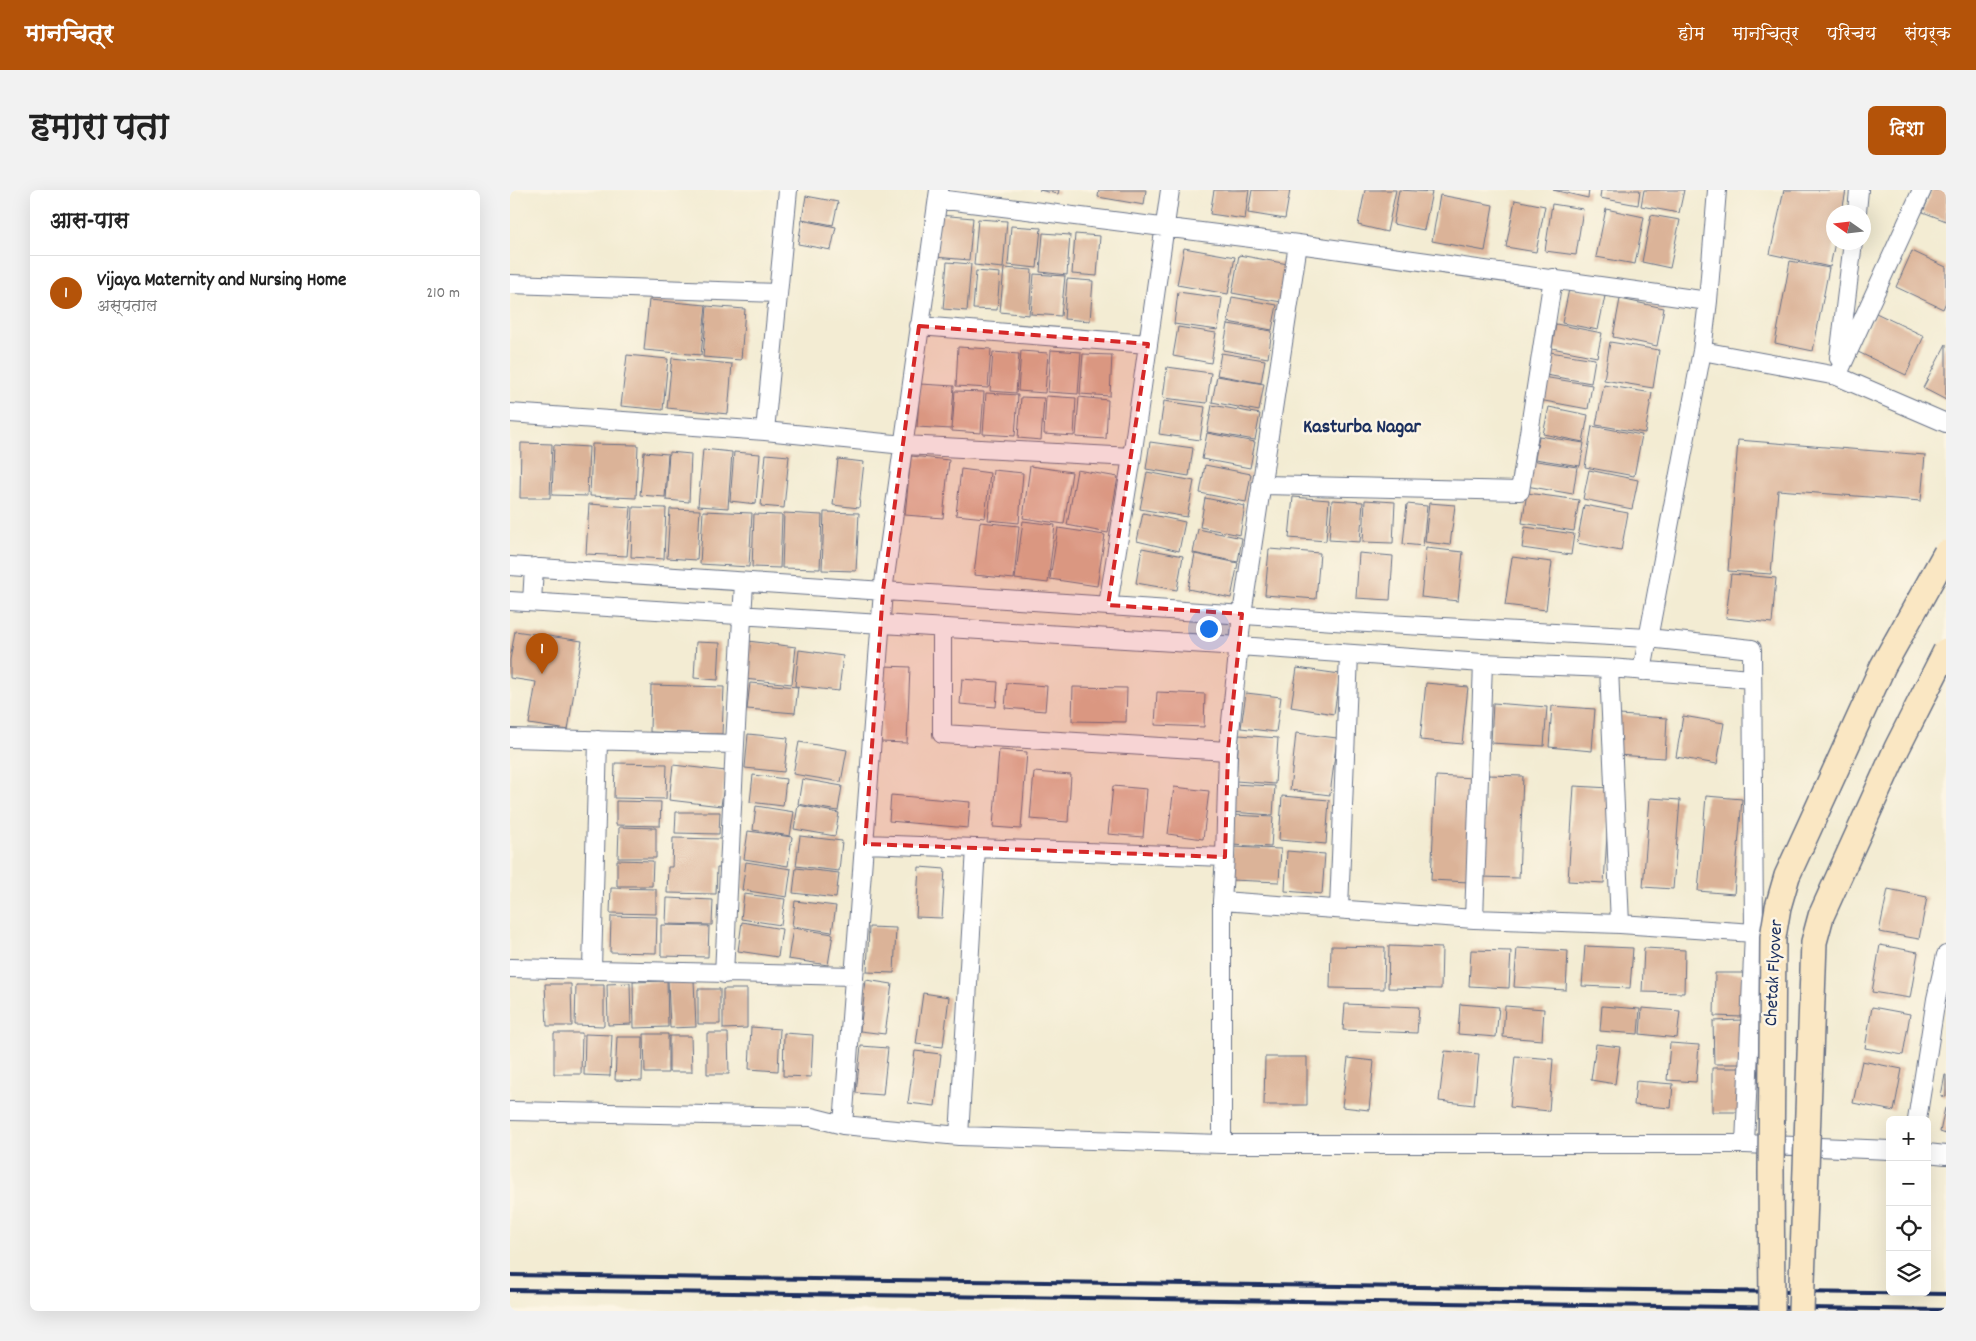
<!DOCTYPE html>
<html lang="hi">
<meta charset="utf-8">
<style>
:root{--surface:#fff;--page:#f2f2f2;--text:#222;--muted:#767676;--line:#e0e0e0;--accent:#b45309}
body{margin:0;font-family:Dekko,"Playpen Sans Deva",sans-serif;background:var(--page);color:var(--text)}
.controls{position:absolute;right:15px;bottom:15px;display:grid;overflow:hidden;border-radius:8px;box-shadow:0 5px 20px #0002}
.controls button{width:45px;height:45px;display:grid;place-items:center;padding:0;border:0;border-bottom:1px solid var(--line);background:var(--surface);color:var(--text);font:25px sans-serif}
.compass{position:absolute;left:1316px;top:15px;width:45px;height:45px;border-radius:50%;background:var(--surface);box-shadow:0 5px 20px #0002;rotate:284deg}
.you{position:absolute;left:698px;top:438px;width:18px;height:18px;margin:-12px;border:4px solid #fff;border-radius:50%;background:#1a73e8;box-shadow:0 0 0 8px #1a73e833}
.badge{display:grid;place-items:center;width:32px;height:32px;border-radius:50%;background:var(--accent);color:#fff;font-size:16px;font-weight:700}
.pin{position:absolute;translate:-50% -41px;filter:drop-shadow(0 1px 2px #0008)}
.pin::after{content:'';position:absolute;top:26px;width:18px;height:15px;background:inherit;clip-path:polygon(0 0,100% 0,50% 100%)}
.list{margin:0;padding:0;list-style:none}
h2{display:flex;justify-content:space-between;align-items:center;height:65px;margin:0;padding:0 20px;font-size:21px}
h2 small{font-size:16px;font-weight:400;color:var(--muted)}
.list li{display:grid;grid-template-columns:32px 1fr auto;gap:15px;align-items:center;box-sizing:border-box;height:75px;padding:0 20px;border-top:1px solid var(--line)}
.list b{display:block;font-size:19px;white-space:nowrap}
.list p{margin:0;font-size:16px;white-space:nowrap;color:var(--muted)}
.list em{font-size:16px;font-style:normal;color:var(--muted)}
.icon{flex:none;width:28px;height:28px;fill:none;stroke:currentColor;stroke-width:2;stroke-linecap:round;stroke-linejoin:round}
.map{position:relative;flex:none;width:1436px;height:1121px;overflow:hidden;border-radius:8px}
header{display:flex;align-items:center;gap:30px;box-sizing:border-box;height:70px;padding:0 25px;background:var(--accent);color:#fff}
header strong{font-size:24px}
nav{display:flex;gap:28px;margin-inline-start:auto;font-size:18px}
.intro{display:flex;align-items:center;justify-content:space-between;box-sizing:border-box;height:120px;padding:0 30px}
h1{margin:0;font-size:35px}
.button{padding:12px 22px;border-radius:8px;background:var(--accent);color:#fff;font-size:18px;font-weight:700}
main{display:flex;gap:30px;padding:0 30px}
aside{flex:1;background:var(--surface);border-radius:8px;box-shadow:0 5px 20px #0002}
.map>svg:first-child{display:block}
.building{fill:#dbb398}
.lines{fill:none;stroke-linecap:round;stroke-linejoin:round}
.street-casing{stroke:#677187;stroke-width:20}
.street{stroke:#fff;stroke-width:18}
.rail{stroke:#1b2f5e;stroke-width:4}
.secondary-bridge-casing{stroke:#677187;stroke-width:28;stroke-linecap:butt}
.secondary-bridge{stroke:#fae7c3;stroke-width:25}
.marked{fill:#d62828;fill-opacity:0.2;stroke:#d62828;stroke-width:4;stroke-dasharray:10 6;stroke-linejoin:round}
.labels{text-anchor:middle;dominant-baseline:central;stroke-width:5;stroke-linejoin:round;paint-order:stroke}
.street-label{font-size:19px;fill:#1b2f5e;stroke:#fcf5e5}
.neighbourhood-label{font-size:20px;font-weight:bold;fill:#1b2f5e;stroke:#fcf5e5}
</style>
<header>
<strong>मानचित्र</strong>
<nav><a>होम</a><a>मानचित्र</a><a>परिचय</a><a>संपर्क</a></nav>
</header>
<div class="intro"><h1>हमारा पता</h1><a class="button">दिशा</a></div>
<main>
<aside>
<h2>आस-पास<small></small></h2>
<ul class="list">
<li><span class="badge">1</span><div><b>Vijaya Maternity and Nursing Home</b><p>अस्पताल</p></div><em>210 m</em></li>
</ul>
</aside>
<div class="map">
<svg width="1436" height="1121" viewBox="0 0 1436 1121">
<rect width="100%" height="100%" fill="#fcf5e5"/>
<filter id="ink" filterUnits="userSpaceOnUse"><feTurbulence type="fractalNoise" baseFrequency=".02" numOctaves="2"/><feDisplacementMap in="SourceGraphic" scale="10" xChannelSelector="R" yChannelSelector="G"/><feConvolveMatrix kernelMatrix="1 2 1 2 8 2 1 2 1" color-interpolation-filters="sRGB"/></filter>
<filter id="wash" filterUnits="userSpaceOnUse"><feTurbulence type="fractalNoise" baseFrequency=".0096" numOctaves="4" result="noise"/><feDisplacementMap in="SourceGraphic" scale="20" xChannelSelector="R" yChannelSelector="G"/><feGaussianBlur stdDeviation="1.12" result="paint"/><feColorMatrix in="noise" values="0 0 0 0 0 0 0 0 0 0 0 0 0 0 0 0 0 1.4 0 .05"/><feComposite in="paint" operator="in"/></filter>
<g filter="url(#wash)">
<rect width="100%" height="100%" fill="#f3ecd3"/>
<g id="blocks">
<path class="building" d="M 529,0 L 549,0 L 548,4 Z
M 589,0 L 636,0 L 634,15 L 588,7 Z
M 704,0 L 739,0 L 735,29 L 700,24 Z
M 742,0 L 780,0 L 775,29 L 738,23 Z
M 855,0 L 886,0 L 877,42 L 848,35 Z
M 889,0 L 922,2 L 914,40 L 883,34 Z
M 1043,0 L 1079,0 L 1078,8 Z
M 1091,0 L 1130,0 L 1128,15 L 1090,8 Z
M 1134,0 L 1174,0 L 1169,23 L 1131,16 Z
M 1274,0 L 1336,0 L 1332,22 L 1324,22 L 1324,52 L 1325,52 L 1320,77 L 1260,64 Z
M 1422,0 L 1436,0 L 1436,31 L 1413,22 Z
M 930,5 L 983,15 L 975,61 L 922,51 Z
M 296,6 L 328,12 L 323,35 L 292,29 Z
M 1005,10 L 1035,16 L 1026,62 L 996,57 Z
M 1042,14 L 1073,19 L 1066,65 L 1035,61 Z
M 1096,19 L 1134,27 L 1125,74 L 1086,67 Z
M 429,25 L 463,28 L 459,70 L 425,67 Z
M 1141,25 L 1170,30 L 1160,78 L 1132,72 Z
M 468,29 L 497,31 L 493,78 L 464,75 Z
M 292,30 L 326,37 L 321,60 L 288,54 Z
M 501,36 L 531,38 L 527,78 L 498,75 Z
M 533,43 L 560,45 L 557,85 L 530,82 Z
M 565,44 L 590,46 L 587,86 L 562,84 Z
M 674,58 L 725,67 L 718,104 L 667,95 Z
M 1402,61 L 1436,77 L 1436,112 L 1433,119 L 1386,97 Z
M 729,65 L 778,74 L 771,112 L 722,103 Z
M 1280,71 L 1319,78 L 1303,161 L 1265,153 Z
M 437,72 L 461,74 L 457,121 L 433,119 Z
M 494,78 L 522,80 L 519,125 L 490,122 Z
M 466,81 L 490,83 L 487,120 L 463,119 Z
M 524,84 L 555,86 L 551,126 L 521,124 Z
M 557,89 L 583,91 L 580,131 L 554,129 Z
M 1059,99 L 1095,106 L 1088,140 L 1052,133 Z
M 668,102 L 712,108 L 708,140 L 664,134 Z
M 722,107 L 767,115 L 762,140 L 718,132 Z
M 1110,109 L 1154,118 L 1147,156 L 1103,147 Z
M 139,110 L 196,115 L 191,165 L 134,160 Z
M 197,116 L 235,119 L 231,170 L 193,167 Z
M 1366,123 L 1414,146 L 1396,185 L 1348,162 Z
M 718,134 L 762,141 L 758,168 L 713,160 Z
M 1046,134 L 1092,143 L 1087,167 L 1042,158 Z
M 668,137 L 706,143 L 701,173 L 663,166 Z
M 1100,152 L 1149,160 L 1143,198 L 1094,190 Z
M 1436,154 L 1436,210 L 1413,198 Z
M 448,157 L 481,159 L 478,198 L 446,196 Z
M 541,160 L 571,162 L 568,204 L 538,202 Z
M 511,161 L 538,163 L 535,203 L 508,201 Z
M 483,162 L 509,164 L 506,203 L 480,201 Z
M 1040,162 L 1085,169 L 1081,193 L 1036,185 Z
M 711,163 L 755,170 L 751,193 L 707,185 Z
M 573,164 L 602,165 L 600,206 L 570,204 Z
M 117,165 L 158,169 L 153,220 L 111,216 Z
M 162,168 L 222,174 L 218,224 L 157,218 Z
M 657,177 L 701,183 L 697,213 L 653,208 Z
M 707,186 L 754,194 L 749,221 L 702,212 Z
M 1033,187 L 1082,195 L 1078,219 L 1029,210 Z
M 410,194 L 444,196 L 441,239 L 407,237 Z
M 1094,195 L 1142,203 L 1135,243 L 1086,235 Z
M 445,201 L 474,202 L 471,243 L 442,241 Z
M 476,203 L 508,205 L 505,246 L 473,244 Z
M 536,206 L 566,208 L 564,246 L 534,244 Z
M 511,207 L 534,208 L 531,250 L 508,248 Z
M 569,207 L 598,210 L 596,249 L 566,247 Z
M 654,211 L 695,217 L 690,250 L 649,244 Z
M 702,215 L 750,224 L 745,250 L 697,242 Z
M 1039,217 L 1078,225 L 1073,252 L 1033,244 Z
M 1082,236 L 1132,245 L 1124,286 L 1075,277 Z
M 697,243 L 745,252 L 740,278 L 692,269 Z
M 1029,246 L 1074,253 L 1070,276 L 1025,269 Z
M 1228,250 L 1415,265 L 1411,311 L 1268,300 L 1261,384 L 1218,381 Z
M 640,252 L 683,258 L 679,286 L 636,279 Z
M 11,253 L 42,254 L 40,308 L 10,308 Z
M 82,254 L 128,255 L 126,308 L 80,306 Z
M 44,255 L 79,257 L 77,306 L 42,305 Z
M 193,259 L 222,262 L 218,318 L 188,316 Z
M 134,262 L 158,264 L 155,307 L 130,305 Z
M 159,262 L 181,264 L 179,312 L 156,310 Z
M 224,262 L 250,264 L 246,314 L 220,311 Z
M 256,264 L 279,266 L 274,318 L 251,316 Z
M 401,266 L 439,270 L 433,328 L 395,325 Z
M 328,269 L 354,272 L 349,318 L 323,315 Z
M 1020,270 L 1067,277 L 1063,304 L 1016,296 Z
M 695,275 L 741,284 L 736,312 L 690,303 Z
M 520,276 L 562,282 L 554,334 L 513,328 Z
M 451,279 L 480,283 L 475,328 L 446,325 Z
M 483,280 L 513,283 L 509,333 L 478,330 Z
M 567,280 L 608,287 L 598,343 L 557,335 Z
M 1079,280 L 1128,290 L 1122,319 L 1073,309 Z
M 637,282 L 684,291 L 677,327 L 630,319 Z
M 1017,303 L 1069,310 L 1064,341 L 1012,333 Z
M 783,307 L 819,310 L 816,351 L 779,348 Z
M 695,308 L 735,316 L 730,345 L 690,337 Z
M 822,310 L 853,312 L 850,352 L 819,350 Z
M 855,310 L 885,312 L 883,353 L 853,352 Z
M 919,313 L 945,315 L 940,355 L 915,352 Z
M 79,314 L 121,317 L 117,366 L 76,364 Z
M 897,314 L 917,316 L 913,356 L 893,354 Z
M 1074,315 L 1118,323 L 1111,361 L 1067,353 Z
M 123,317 L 156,318 L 154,369 L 121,367 Z
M 160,319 L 190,320 L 187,370 L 157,368 Z
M 193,321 L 242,323 L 239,377 L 190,374 Z
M 314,322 L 349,323 L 346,381 L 312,380 Z
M 274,323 L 312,325 L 310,379 L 272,378 Z
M 633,323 L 675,332 L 669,361 L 627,351 Z
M 244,324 L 272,325 L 270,378 L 242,377 Z
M 513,331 L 545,335 L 538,393 L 505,389 Z
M 470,332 L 509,336 L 504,389 L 464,385 Z
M 1015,337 L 1064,344 L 1061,365 L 1012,358 Z
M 548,338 L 595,345 L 587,396 L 540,389 Z
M 688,339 L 732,348 L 728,372 L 683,363 Z
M 632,358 L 673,366 L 667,400 L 626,393 Z
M 916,358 L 953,362 L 948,411 L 911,407 Z
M 759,359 L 810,363 L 806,409 L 755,405 Z
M 849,363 L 883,366 L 880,410 L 846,408 Z
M 685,364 L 728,373 L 721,408 L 678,399 Z
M 1002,367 L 1042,372 L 1036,420 L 995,415 Z
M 1221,384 L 1266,388 L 1262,433 L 1216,428 Z
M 5,441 L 72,451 L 58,540 L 19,534 L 26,492 L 0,488 L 0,470 Z
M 238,451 L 286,457 L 282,494 L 234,489 Z
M 186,452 L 210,453 L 208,490 L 184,488 Z
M 289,460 L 333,466 L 329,501 L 285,496 Z
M 374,476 L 400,477 L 397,553 L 371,552 Z
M 787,478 L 830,484 L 824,524 L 781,517 Z
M 452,489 L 488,492 L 486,517 L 450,514 Z
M 240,493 L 288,497 L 285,523 L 237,519 Z
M 497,493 L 537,496 L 535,521 L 495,518 Z
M 916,493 L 958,497 L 952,554 L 910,550 Z
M 141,495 L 214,497 L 212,544 L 140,542 Z
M 563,497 L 617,498 L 616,532 L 562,531 Z
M 647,502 L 695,504 L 694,537 L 645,535 Z
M 736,503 L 771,507 L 766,542 L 731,538 Z
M 983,513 L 1037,517 L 1034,556 L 981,553 Z
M 1042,516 L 1085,519 L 1082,561 L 1039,557 Z
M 1109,525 L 1157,528 L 1155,568 L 1106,565 Z
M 1173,526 L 1214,533 L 1207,574 L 1166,567 Z
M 786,543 L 827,548 L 820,605 L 780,600 Z
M 238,544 L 278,548 L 274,582 L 235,578 Z
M 729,545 L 768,548 L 765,594 L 726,591 Z
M 289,552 L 337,560 L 331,592 L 283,584 Z
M 489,560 L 517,562 L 511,639 L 483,637 Z
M 105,573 L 157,574 L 156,609 L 104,608 Z
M 163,575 L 216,581 L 211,616 L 159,610 Z
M 524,582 L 561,585 L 558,632 L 520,629 Z
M 243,585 L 276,589 L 273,616 L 240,612 Z
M 977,585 L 1013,586 L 1009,688 L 972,687 Z
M 926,586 L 964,588 L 959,692 L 921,690 Z
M 292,589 L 332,596 L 328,621 L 288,614 Z
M 721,594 L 765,596 L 763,625 L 720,622 Z
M 603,596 L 637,599 L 633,647 L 598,644 Z
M 1064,596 L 1100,598 L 1094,693 L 1058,691 Z
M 664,597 L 699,601 L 693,649 L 658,644 Z
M 381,605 L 460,612 L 458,638 L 379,631 Z
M 772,606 L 819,610 L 816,654 L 769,650 Z
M 1196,606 L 1232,609 L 1224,704 L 1188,701 Z
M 1140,608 L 1170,610 L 1163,699 L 1133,697 Z
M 106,611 L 151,612 L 150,636 L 106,635 Z
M 288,615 L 329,623 L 325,646 L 284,639 Z
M 246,616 L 284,622 L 280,646 L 243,640 Z
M 166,622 L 210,622 L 209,644 L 165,643 Z
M 723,625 L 763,627 L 761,657 L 721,655 Z
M 109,637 L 146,638 L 146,668 L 108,668 Z
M 238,641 L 282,647 L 278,676 L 234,669 Z
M 290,646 L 332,651 L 329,681 L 286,676 Z
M 163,648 L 212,649 L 211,678 L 207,678 L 206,704 L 157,703 L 158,677 L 162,677 Z
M 722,657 L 771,659 L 769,692 L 721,690 Z
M 777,661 L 815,664 L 812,704 L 775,701 Z
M 107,670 L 143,671 L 142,696 L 107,696 Z
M 236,672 L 281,679 L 277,707 L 232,700 Z
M 409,677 L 435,679 L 432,728 L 406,727 Z
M 286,678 L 329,683 L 326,708 L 283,703 Z
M 101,698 L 146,699 L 146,724 L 100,723 Z
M 1378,699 L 1417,707 L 1409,749 L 1369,742 Z
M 234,704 L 275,709 L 271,735 L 231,729 Z
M 157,708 L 203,710 L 202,735 L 156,734 Z
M 285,711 L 326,716 L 322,742 L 282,736 Z
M 101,726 L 147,727 L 146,763 L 100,762 Z
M 232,732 L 272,739 L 268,767 L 228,761 Z
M 151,735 L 199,736 L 198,767 L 151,766 Z
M 359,737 L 386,738 L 384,783 L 357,782 Z
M 283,738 L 323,744 L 318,775 L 278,769 Z
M 1370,755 L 1408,762 L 1400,808 L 1362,802 Z
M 821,756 L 875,757 L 874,799 L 820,798 Z
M 879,756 L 932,758 L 931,799 L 878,798 Z
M 1075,756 L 1123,758 L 1120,798 L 1072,796 Z
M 1007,758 L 1058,761 L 1056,800 L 1004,797 Z
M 1134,758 L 1175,760 L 1174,803 L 1132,802 Z
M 961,760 L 1001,761 L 999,798 L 959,796 Z
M 1205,783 L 1233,783 L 1233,827 L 1204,826 Z
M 158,790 L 184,790 L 186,837 L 160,838 Z
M 356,790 L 382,794 L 375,844 L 350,841 Z
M 157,791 L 158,837 L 124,838 L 123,792 Z
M 120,793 L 121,834 L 98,835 L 97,794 Z
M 35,794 L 61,794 L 62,836 L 37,836 Z
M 66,795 L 94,795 L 94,836 L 65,835 Z
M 188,799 L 210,799 L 210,834 L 188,834 Z
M 213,799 L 237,799 L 237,838 L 213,839 Z
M 413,803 L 439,807 L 433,857 L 406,854 Z
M 835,814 L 909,817 L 907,843 L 833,840 Z
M 950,814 L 989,817 L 986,847 L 948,844 Z
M 995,816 L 1034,819 L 1032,850 L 993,847 Z
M 1092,816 L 1130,819 L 1128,844 L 1090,841 Z
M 1362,817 L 1400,824 L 1393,865 L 1355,858 Z
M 1132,818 L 1170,821 L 1167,848 L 1130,844 Z
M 1233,830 L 1234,874 L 1204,874 L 1203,831 Z
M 241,837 L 270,839 L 268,881 L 239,879 Z
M 44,843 L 72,843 L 71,884 L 44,884 Z
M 197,843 L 218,843 L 219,884 L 197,884 Z
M 274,843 L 303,845 L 301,887 L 273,886 Z
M 75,844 L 102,845 L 100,886 L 74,885 Z
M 134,844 L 158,844 L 158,883 L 135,883 Z
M 159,846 L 181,846 L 182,882 L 159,882 Z
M 107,847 L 133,847 L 132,891 L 105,890 Z
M 1160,853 L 1189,855 L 1186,892 L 1157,890 Z
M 1086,854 L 1110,857 L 1105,894 L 1081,890 Z
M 351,856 L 378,858 L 373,905 L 346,903 Z
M 405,861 L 431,864 L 425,916 L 398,913 Z
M 935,861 L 969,864 L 964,915 L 929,911 Z
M 1005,866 L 1043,869 L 1039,921 L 1000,917 Z
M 755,867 L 797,867 L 797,915 L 754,915 Z
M 838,868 L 864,871 L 859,920 L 832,917 Z
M 1352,871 L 1392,879 L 1384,921 L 1343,913 Z
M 1202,878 L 1234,878 L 1233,922 L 1202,922 Z
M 1435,885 L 1436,885 L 1436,907 L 1431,906 Z
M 1126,891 L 1163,894 L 1161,918 L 1124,915 Z
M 1435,918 L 1436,918 L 1436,944 L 1430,942 Z"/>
</g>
</g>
<g filter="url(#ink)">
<use href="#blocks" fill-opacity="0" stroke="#677187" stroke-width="1"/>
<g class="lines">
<g class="street-casing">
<path id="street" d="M 428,9 L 788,54 L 1198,111
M 1347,22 L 1349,0
M 0,94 L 268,103
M 409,136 L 638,154
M 1192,161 L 1327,186 L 1436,233
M 1329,168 L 1343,52
M 1327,186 L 1412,0
M 0,223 L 255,241 L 394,255 L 622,267
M 255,241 L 278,0
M 751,295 L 1010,301 L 1043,88
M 0,376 L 839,432 L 1138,448 L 1242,459 L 1244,743 L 1235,954
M 0,411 L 729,456 L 973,473 L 1099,478 L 1242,489
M 22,412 L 24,377
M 598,415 L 622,267 L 660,0
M 432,439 L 432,544 L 718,561
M 1099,478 L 1110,734
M 1132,481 L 1192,161 L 1198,111 L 1207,0
M 0,548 L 225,554
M 355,654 L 715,667
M 712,711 L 964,729 L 1110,734 L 1244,743
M 829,719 L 839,464
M 964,729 L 973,473
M 0,778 L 344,786
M 82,779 L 88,550
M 214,784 L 225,554 L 234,393
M 0,921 L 301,927 L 333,935 L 449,946 L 712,954 L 1235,954 L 1380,960
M 1407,930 L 1426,809 L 1436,765
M 333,935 L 373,401 L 429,0
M 449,946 L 466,658
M 712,954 L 712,711 L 715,667 L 718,561 L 732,424 L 788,54
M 1417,963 L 1436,965"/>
</g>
<use href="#street" class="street"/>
<path class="rail" d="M 0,1085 L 1436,1104
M 0,1100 L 1436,1120"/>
<g class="secondary-bridge-casing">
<path id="secondary-bridge" d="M 1262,1121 L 1261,981 L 1263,747 L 1268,717 L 1277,686 L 1373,476 L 1436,363
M 1291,1121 L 1304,752 L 1311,726 L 1387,558 L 1436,461"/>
</g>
<use href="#secondary-bridge" class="secondary-bridge"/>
</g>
</g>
<path class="marked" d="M 409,136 L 638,154 L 598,415 L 732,424 L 718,561 L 715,667 L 355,654 L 373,401 Z"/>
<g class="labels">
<g class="street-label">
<text transform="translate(1265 783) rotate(-87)">Chetak Flyover</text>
</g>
<g class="neighbourhood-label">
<text x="852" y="238">Kasturba Nagar</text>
</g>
</g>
</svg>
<div class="controls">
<button>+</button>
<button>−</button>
<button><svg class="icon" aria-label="locate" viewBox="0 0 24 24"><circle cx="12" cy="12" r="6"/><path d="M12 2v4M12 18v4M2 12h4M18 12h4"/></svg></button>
<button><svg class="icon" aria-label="layers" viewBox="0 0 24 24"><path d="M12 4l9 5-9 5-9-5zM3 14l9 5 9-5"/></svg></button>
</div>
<svg class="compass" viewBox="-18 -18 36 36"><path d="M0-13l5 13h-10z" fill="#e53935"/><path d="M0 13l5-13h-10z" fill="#767676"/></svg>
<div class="you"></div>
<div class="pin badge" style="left:32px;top:484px">1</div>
</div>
</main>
